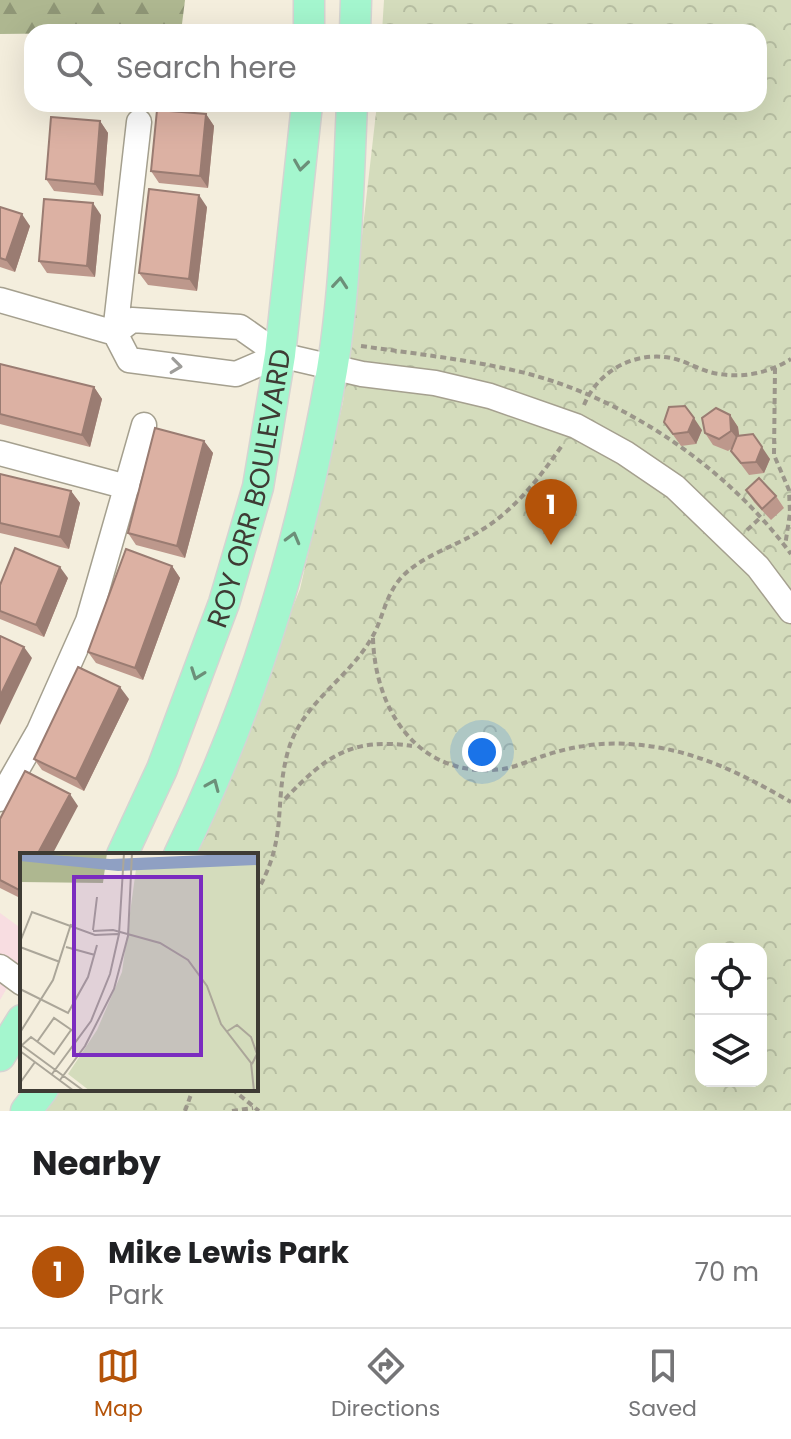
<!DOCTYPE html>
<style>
:root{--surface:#fff;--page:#f6f6f6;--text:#202124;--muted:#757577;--line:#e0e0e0;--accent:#b45309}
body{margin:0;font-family:Poppins,sans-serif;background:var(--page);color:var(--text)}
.controls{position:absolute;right:24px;bottom:24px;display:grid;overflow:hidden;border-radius:16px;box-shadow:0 8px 32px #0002}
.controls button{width:72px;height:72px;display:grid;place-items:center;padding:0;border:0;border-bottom:2px solid var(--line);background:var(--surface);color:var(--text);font:40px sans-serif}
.you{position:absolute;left:482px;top:752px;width:28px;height:28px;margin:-20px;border:6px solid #fff;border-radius:50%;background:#1a73e8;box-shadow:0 0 0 12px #1a73e833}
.badge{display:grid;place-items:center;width:52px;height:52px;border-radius:50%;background:var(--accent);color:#fff;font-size:26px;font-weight:700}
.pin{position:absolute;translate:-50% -66px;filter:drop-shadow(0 2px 4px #0008)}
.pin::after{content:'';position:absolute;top:42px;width:28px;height:24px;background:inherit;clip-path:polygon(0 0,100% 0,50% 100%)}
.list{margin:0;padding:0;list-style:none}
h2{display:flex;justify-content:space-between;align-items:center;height:104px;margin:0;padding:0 32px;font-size:34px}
h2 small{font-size:26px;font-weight:400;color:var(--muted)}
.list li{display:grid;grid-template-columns:52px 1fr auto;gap:24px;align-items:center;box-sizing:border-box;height:112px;padding:0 32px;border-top:2px solid var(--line)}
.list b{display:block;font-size:30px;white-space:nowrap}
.list p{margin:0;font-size:26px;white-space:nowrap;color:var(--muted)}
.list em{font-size:26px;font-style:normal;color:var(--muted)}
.icon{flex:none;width:44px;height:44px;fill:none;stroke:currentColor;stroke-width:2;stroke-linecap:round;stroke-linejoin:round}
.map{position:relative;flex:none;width:791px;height:1111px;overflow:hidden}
.search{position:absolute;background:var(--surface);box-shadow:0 8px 32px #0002;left:24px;right:24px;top:24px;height:88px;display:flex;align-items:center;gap:20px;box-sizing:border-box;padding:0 28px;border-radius:24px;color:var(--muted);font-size:30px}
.sheet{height:216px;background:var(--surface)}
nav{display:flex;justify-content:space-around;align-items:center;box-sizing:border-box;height:112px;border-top:2px solid var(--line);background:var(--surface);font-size:22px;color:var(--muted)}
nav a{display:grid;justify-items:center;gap:4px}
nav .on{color:var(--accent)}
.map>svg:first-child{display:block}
.commercial{fill:#f8dde1}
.forest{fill:url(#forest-firs)}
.park{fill:url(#park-crowns);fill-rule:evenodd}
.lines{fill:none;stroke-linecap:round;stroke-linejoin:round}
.minor-casing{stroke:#a5a08f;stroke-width:27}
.major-casing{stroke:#d5d4d2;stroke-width:33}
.path{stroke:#9b968a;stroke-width:4;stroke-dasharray:6 4;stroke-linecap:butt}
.minor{stroke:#fff;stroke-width:24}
.major{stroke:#a4f6ce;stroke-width:30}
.wall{fill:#bd988c}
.shaded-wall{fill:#9a7c72}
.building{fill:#dcb1a3;stroke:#9a7c72;stroke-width:2}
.oneway{stroke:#6c8f79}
.oneway2{stroke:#9e9d9a}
.labels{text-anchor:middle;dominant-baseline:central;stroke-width:7;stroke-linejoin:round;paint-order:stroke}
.street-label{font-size:28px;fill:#3e3b34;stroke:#fff}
.inset-road{fill:none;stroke:#aba699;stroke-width:2}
.view{fill:#7b2cbf;fill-opacity:0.15;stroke:#7b2cbf;stroke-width:4}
.inset-edge{fill:none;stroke:#3e3b34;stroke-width:4}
</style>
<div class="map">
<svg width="791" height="1111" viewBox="0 0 791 1111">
<defs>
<pattern id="forest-firs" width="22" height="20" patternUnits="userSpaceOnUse" patternTransform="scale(2)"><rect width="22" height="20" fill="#aeb790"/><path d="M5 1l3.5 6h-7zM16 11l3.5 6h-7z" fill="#8f9676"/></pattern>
<pattern id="park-crowns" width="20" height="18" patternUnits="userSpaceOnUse" patternTransform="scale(2)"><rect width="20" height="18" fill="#d4dcbc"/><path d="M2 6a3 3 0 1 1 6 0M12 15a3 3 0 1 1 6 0" fill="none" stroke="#b7bea2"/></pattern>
</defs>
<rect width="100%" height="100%" fill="#f4eedd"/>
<path class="commercial" d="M 0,913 L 22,929 L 22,962 L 0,1000 Z"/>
<path class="forest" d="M 0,0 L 185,0 L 181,32 L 0,34 Z"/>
<path class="park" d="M 384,0 L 791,0 L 791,1111 L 44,1111 L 59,1089 L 256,1089 L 256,855 L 194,855 L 300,589 L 343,402 L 377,104 L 759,104 L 759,32 L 382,32 ZM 701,949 L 761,949 L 761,1081 L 701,1081 Z"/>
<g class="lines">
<g class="minor-casing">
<path id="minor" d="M 0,300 L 115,333 L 129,360 L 236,374 L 280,355
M 115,333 L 132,320 L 240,327 L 280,355 L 362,374 L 435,383 L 490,396 L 576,426 L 625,453 L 675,487 L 758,567 L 791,611
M 115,333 L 139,122
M 0,453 L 127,487
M 0,799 L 39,731 L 88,621 L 144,425
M 0,967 L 22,983"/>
</g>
<g class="major-casing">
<g id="major">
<path d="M 309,32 L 309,0"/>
<path d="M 355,32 L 356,0"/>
<path id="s1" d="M 122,855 L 162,769 L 224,603 L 258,487 L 280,355 L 307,104"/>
<path d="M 179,855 C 254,703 303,537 332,370 C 346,285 348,191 352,104"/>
<path d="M 0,1056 L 22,1020"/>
<path d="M 26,1111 L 43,1089"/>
</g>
</g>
<path class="path" d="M 361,346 C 417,354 474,360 529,374 C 630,401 729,470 791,554
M 775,368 L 774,455 L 789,490 L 790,513 L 785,546
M 584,405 C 598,371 634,351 671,358 C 687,361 702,372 719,374 C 744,378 769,373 791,359
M 747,530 L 760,518
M 373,638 C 375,712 420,780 503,769 C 516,767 531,760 543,756 C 570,747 599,742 627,744 C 689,747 739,772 791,802
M 285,799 C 325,757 351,737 412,746
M 256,893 C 289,837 273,806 288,751 C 302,703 347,680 371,639 C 383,620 384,598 400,579 C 418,558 450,548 473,535 C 512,514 538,480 563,444
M 232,1089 L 259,1111
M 185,1111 L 193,1089
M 232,1111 L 253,1108"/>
<use href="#minor" class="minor"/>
<use href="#major" class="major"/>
</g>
<path class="wall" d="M 206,114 L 214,126 L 208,188 L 159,183 L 151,171 Z
M 100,121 L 108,133 L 103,196 L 54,191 L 46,179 Z
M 0,207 L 30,226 L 15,272 L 0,267 Z
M 207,207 L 197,291 L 148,285 L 139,273 Z
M 101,215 L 95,277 L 47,273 L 39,261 Z
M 0,364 L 94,387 L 102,399 L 90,447 L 0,424 Z
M 730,415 L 738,427 L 739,436 L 770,459 L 764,473 L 749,475 L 731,451 L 732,448 L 728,451 L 713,445 L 705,433 Z
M 664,422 L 702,430 L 696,444 L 681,446 Z
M 204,441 L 213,453 L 185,558 L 136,545 L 128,533 Z
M 0,474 L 71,491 L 80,503 L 69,549 L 0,533 Z
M 746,490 L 776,496 L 784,508 L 771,520 L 754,502 Z
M 172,566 L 180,578 L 143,680 L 96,663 L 88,652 Z
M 68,578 L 44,637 L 0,619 L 0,611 Z
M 129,699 L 84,791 L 42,770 L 34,759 Z
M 78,806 L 22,855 L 22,899 L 0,888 L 0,819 Z"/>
<path class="shaded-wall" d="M 206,114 L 214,126 L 208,188 L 200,176 Z
M 100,121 L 108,133 L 103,196 L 95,184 Z
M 199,195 L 207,207 L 197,291 L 189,279 Z
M 93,203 L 101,215 L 95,277 L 87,266 Z
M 22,214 L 30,226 L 15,272 L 6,260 Z
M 94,387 L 102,399 L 90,447 L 82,435 Z
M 730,415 L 738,427 L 740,442 L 731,431 Z
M 694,418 L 702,430 L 696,444 L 688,432 Z
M 204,441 L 213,453 L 185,558 L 177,546 Z
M 762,447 L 770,459 L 764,473 L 756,462 Z
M 71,491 L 80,503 L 69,549 L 60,537 Z
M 172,566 L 180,578 L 143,680 L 135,668 Z
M 60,567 L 68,578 L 44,637 L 36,625 Z
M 24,647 L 32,658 L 0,725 L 0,696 Z
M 120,687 L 129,699 L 84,791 L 76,779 Z
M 70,794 L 78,806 L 52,855 L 37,855 Z"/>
<path class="building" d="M 157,110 L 206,114 L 200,176 L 151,171 Z
M 51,117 L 100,121 L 95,184 L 46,179 Z
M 149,189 L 199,195 L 189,279 L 139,273 Z
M 44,199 L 93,203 L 87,266 L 39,261 Z
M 0,207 L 22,214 L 6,260 L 0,258 Z
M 0,364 L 94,387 L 82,435 L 0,414 Z
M 685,406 L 694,418 L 688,432 L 673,434 L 664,422 L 669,407 Z
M 716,408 L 730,415 L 731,431 L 719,439 L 705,433 L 702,418 Z
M 155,428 L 204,441 L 177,546 L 128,533 Z
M 753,434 L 762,447 L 756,462 L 741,463 L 731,451 L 737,436 Z
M 0,474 L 71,491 L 60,537 L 0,523 Z
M 759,478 L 776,496 L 762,509 L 746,490 Z
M 15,548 L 60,567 L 36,625 L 0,611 L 0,585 Z
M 126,549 L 172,566 L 135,668 L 88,652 Z
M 0,636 L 24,647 L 0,696 Z
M 78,667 L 120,687 L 76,779 L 34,759 Z
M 25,771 L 70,794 L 37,855 L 22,855 L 22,884 L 19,890 L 0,880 L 0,819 Z"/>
<defs><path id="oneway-chevron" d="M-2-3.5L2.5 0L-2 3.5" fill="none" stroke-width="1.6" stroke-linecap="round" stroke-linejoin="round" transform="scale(2)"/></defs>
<g class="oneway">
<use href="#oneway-chevron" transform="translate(301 165) rotate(98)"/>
<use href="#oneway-chevron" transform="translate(340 283) rotate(-85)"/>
<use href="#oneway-chevron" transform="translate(293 538) rotate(-75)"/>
<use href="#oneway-chevron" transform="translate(197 674) rotate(110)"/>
<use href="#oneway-chevron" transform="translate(213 785) rotate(-67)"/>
</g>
<use class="oneway2" href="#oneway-chevron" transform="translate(176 366) rotate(7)"/>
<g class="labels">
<g class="street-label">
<text stroke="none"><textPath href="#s1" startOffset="390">ROY ORR BOULEVARD</textPath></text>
</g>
</g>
<g transform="translate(20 853)">
<rect width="238" height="238" fill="#f4eedd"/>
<path d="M 0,0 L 87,0 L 83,30 L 0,29 Z" fill="#aeb790"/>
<path d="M 159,9 L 238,10 L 238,238 L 70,238 L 48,221 L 77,177 L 102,119 L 116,16 Z" fill="#d4dcbc"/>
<path d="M 0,0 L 90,6 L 238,0 L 238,12 L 98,18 L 0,8 Z" fill="#8fa0c3"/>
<path class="inset-road" d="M 73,77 L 77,44M 73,78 L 93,77 L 140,90 L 168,107 L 187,133 L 201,171 L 231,210 L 234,238M 0,89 L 12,59 L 75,82 L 98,81M 0,94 L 40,109M 46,94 L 75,102M 0,136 L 48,160 L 68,124 L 77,92M 1,178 L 33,127 L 51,71M 206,179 L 217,172 L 231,184 L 237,201 L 232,211M 17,189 L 34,165 L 53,178M 0,191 L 64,238M 1,193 L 11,184 L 34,201 L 51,177M 0,198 L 54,238M 32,221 L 71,168 L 90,121 L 99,81 L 104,0M 40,227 L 65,193 L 94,136 L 108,83 L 112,0M 0,230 L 15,209"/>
<path class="view" d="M 54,24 L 181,24 L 181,202 L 54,202 Z"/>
<rect width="238" height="238" class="inset-edge"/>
</g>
</svg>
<div class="controls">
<button><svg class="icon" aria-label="locate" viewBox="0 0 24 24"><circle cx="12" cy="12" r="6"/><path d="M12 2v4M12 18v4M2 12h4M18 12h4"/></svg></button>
<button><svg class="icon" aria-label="layers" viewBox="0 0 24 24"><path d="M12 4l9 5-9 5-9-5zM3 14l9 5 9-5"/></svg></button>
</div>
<div class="you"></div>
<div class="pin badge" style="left:551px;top:545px">1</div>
<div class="search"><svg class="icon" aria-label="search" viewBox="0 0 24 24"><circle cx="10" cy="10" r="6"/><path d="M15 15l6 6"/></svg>Search here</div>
</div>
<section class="sheet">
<h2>Nearby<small></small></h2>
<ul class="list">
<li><span class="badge">1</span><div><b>Mike Lewis Park</b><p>Park</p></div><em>70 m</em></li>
</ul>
</section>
<nav>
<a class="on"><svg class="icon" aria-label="map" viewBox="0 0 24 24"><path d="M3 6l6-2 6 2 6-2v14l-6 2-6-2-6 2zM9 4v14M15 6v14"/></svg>Map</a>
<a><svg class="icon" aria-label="directions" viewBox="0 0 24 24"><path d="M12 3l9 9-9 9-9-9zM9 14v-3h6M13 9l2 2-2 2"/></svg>Directions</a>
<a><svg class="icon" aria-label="saved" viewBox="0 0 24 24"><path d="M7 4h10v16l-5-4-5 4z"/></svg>Saved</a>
</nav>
